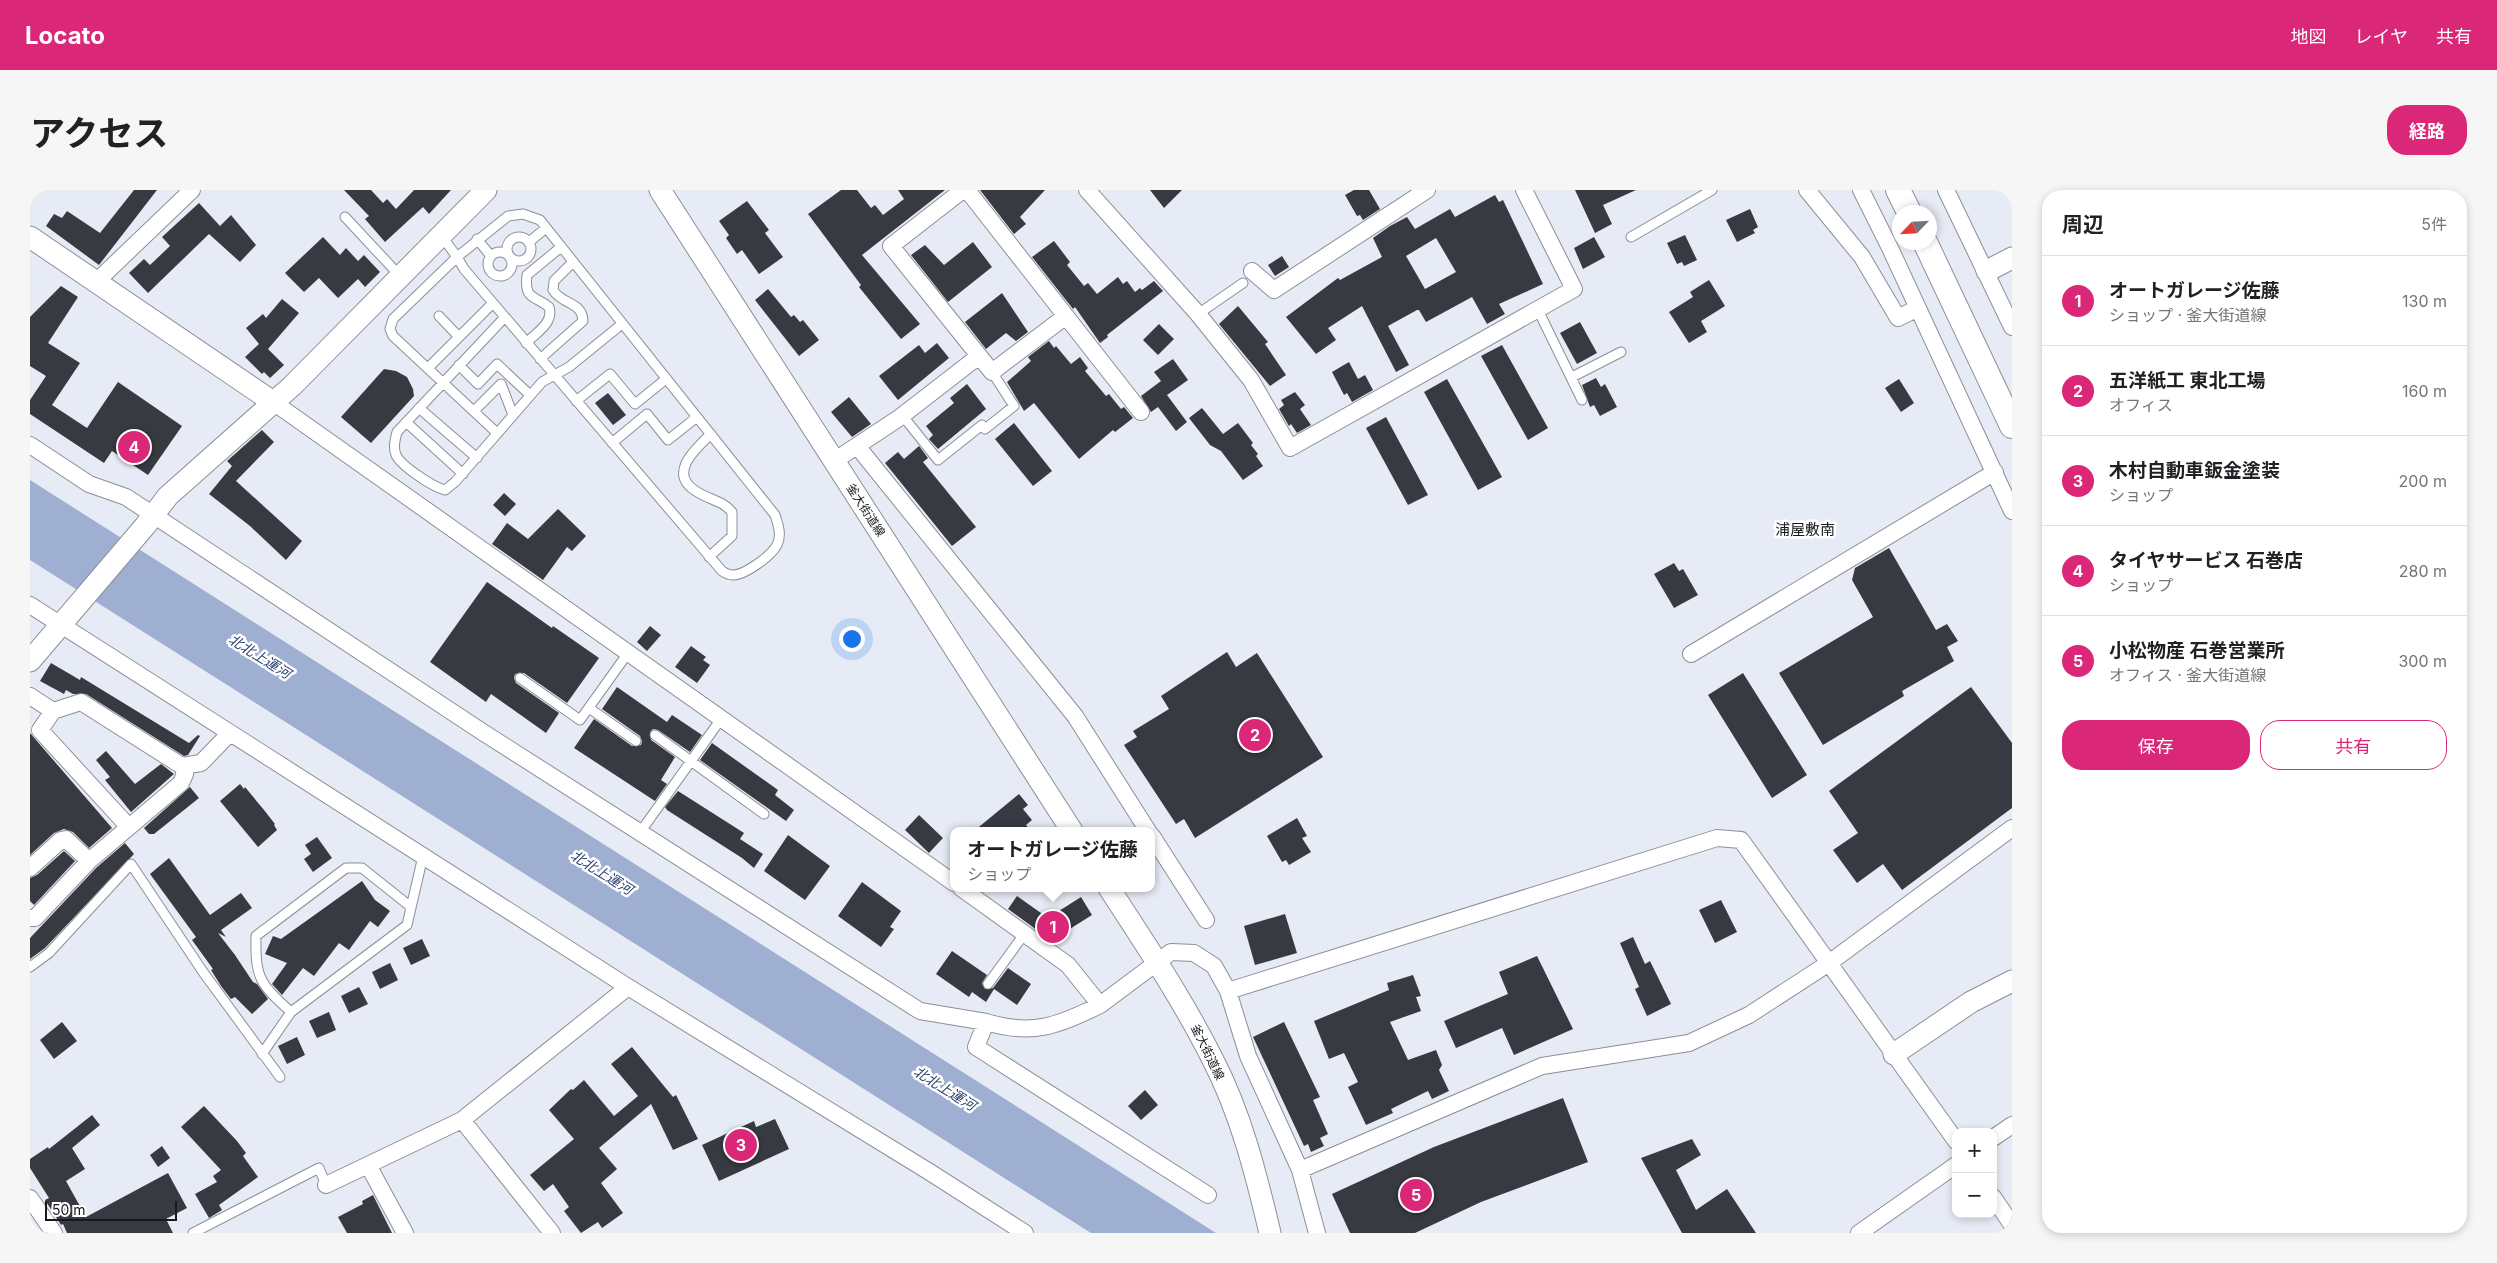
<!DOCTYPE html>
<html lang="ja">
<meta charset="utf-8">
<style>
:root{--surface:#fff;--page:#f6f6f6;--text:#202124;--muted:#757577;--line:#e0e0e0;--accent:#db2777}
body{margin:0;font-family:Inter,"Noto Sans JP",sans-serif;background:var(--page);color:var(--text)}
.controls{position:absolute;right:15px;bottom:15px;display:grid;overflow:hidden;border-radius:10px;box-shadow:0 2px 8px #0003}
.controls button{width:45px;height:45px;display:grid;place-items:center;padding:0;border:0;border-bottom:1px solid var(--line);background:var(--surface);color:var(--text);font:25px sans-serif}
.compass{position:absolute;left:1862px;top:15px;width:45px;height:45px;border-radius:50%;background:var(--surface);box-shadow:0 2px 8px #0003;rotate:245deg}
.scale{position:absolute;left:15px;bottom:12px;width:132px;box-sizing:border-box;padding-left:5px;border:2px solid #17181c;border-top:0;font-size:14px;line-height:18px;white-space:nowrap;color:#17181c;-webkit-text-stroke:4px #fff;paint-order:stroke}
.you{position:absolute;left:821px;top:448px;width:18px;height:18px;margin:-12px;border:4px solid #fff;border-radius:50%;background:#1a73e8;box-shadow:0 0 0 8px #1a73e833}
.badge{display:grid;place-items:center;width:32px;height:32px;border-radius:50%;background:var(--accent);color:#fff;font-size:16px;font-weight:700}
.pin{position:absolute;translate:-50% -50%;border:2px solid #fff;box-shadow:0 1px 5px #0006}
.popup{position:absolute;left:920px;top:637px;width:205px;height:65px;box-sizing:border-box;display:grid;place-content:center;border-radius:10px;background:var(--surface);filter:drop-shadow(0 1px 4px #0005);font-size:16px;white-space:nowrap;color:var(--muted)}
.popup b{font-size:19px;color:var(--text)}
.popup::after{content:'';position:absolute;left:50%;top:100%;margin-left:-10px;border:10px solid transparent;border-top-color:var(--surface)}
.list{margin:0;padding:0;list-style:none}
h2{display:flex;justify-content:space-between;align-items:center;height:65px;margin:0;padding:0 20px;font-size:21px}
h2 small{font-size:16px;font-weight:400;color:var(--muted)}
.list li{display:grid;grid-template-columns:32px 1fr auto;gap:15px;align-items:center;box-sizing:border-box;height:90px;padding:0 20px;border-top:1px solid var(--line)}
.list b{display:block;font-size:19px;white-space:nowrap}
.list p{margin:0;font-size:16px;white-space:nowrap;color:var(--muted)}
.list em{font-size:16px;font-style:normal;color:var(--muted)}
.actions{display:flex;gap:10px;padding:15px 20px}
.actions a{flex:1;padding:11px 0;border:1px solid var(--accent);border-radius:20px;text-align:center;font-size:18px;color:var(--accent)}
.actions .main{background:var(--accent);color:#fff}
.map{position:relative;flex:none;width:1982px;height:1043px;overflow:hidden;border-radius:20px}
header{display:flex;align-items:center;gap:30px;box-sizing:border-box;height:70px;padding:0 25px;background:var(--accent);color:#fff}
header strong{font-size:24px}
nav{display:flex;gap:28px;margin-inline-start:auto;font-size:18px}
.intro{display:flex;align-items:center;justify-content:space-between;box-sizing:border-box;height:120px;padding:0 30px}
h1{margin:0;font-size:35px}
.button{padding:12px 22px;border-radius:20px;background:var(--accent);color:#fff;font-size:18px;font-weight:700}
main{display:flex;gap:30px;padding:0 30px}
aside{flex:1;background:var(--surface);border-radius:20px;box-shadow:0 2px 8px #0003}
.map>svg:first-child{display:block}
.water{fill:#9eafd2}
.building{fill:#383a42;fill-rule:evenodd}
.lines{fill:none;stroke-linecap:round;stroke-linejoin:round}
.service-casing{stroke:#8c8f98;stroke-width:11}
.minor-casing{stroke:#8c8f98;stroke-width:18}
.tertiary-casing{stroke:#8c8f98;stroke-width:23}
.secondary-casing{stroke:#8c8f98;stroke-width:26}
.service{stroke:#fff;stroke-width:9}
.minor{stroke:#fff;stroke-width:16}
.tertiary{stroke:#fff;stroke-width:21}
.secondary{stroke:#fff;stroke-width:24}
.labels{text-anchor:middle;dominant-baseline:central;stroke-width:5;stroke-linejoin:round;paint-order:stroke}
.street-label{font-size:12px;fill:#17181c;stroke:#fff}
.water-label{font-size:14px;font-style:italic;fill:#2a3f6d;stroke:#fff}
.quarter-label{font-size:15px;fill:#17181c;stroke:#fff}
</style>
<header>
<strong>Locato</strong>
<nav><a>地図</a><a>レイヤ</a><a>共有</a></nav>
</header>
<div class="intro"><h1>アクセス</h1><a class="button">経路</a></div>
<main>
<div class="map">
<svg width="1982" height="1043" viewBox="0 0 1982 1043">
<rect width="100%" height="100%" fill="#e7ebf5"/>
<path class="water" d="M 0,290 L 1186,1043 L 1061,1043 L 0,370 Z"/>
<path class="building" d="M 104,0 L 127,0 L 69,75 L 16,36 L 24,24 L 32,28 L 37,21 L 70,43 Z
M 314,0 L 341,0 L 353,13 L 357,9 L 366,19 L 384,0 L 421,0 L 399,24 L 393,17 L 355,52 L 335,29 L 339,26 Z
M 811,0 L 827,0 L 841,18 L 845,15 L 853,25 L 874,9 L 868,0 L 915,0 L 832,65 L 890,134 L 871,149 L 829,97 L 831,95 L 778,24 Z
M 950,0 L 1015,0 L 990,27 L 996,34 L 984,44 Z
M 1120,0 L 1152,0 L 1134,18 Z
M 1324,0 L 1339,0 L 1350,19 L 1333,30 L 1330,25 L 1327,26 L 1315,5 Z
M 1545,0 L 1606,0 L 1573,15 L 1582,34 L 1565,43 Z
M 1465,5 L 1469,12 L 1473,10 L 1513,94 L 1469,114 L 1475,124 L 1457,134 L 1442,107 L 1396,132 L 1389,120 L 1387,120 L 1358,136 L 1379,175 L 1366,182 L 1332,116 L 1298,138 L 1306,150 L 1286,164 L 1256,127 L 1308,88 L 1310,90 L 1352,67 L 1343,48 L 1360,36 L 1377,27 L 1385,39 L 1420,19 L 1425,27 ZM 1406,48 L 1426,82 L 1395,99 L 1376,66 Z
M 717,11 L 739,40 L 735,43 L 753,67 L 729,84 L 712,60 L 707,64 L 696,48 L 699,45 L 689,31 Z
M 169,13 L 190,36 L 201,25 L 226,55 L 210,72 L 179,44 L 118,103 L 99,83 L 114,69 L 120,75 L 140,56 L 132,47 Z
M 1720,19 L 1728,37 L 1723,40 L 1725,43 L 1707,52 L 1696,30 Z
M 1655,45 L 1667,70 L 1654,76 L 1652,72 L 1647,74 L 1637,53 Z
M 293,47 L 310,65 L 316,58 L 328,71 L 334,65 L 350,82 L 335,97 L 328,89 L 308,108 L 289,88 L 274,102 L 255,83 Z
M 1564,47 L 1575,67 L 1553,79 L 1544,58 Z
M 1024,51 L 1040,72 L 1037,75 L 1054,96 L 1058,93 L 1067,104 L 1088,87 L 1093,94 L 1097,91 L 1105,102 L 1110,98 L 1112,100 L 1124,91 L 1133,101 L 1077,145 L 1078,147 L 1070,153 L 1045,117 L 1043,119 L 1002,67 Z
M 943,52 L 962,77 L 918,112 L 881,65 L 895,55 L 914,75 Z
M 1252,66 L 1259,77 L 1245,86 L 1238,75 Z
M 1679,90 L 1695,116 L 1671,131 L 1677,142 L 1659,153 L 1639,122 L 1663,107 L 1660,102 Z
M 31,96 L 48,107 L 18,153 L 50,173 L 22,215 L 57,238 L 88,192 L 152,236 L 118,285 L 82,261 L 74,273 L 0,224 L 0,210 L 16,186 L 0,176 L 0,127 Z
M 738,99 L 761,127 L 764,125 L 770,132 L 773,130 L 789,150 L 769,166 L 725,110 Z
M 972,103 L 998,142 L 986,151 L 976,143 L 956,159 L 935,132 Z
M 252,109 L 269,123 L 238,159 L 254,175 L 240,188 L 234,182 L 232,184 L 215,167 L 229,154 L 216,138 L 233,124 L 236,128 Z
M 1208,116 L 1238,152 L 1235,154 L 1256,185 L 1240,196 L 1189,134 Z
M 1550,132 L 1567,163 L 1547,174 L 1530,143 Z
M 1129,134 L 1144,149 L 1128,165 L 1113,150 Z
M 1019,151 L 1024,158 L 1026,156 L 1041,174 L 1050,167 L 1058,178 L 1055,181 L 1076,206 L 1079,204 L 1091,219 L 1094,217 L 1103,228 L 1085,242 L 1083,240 L 1049,269 L 1004,213 L 994,221 L 977,192 L 1001,171 L 998,167 Z
M 907,153 L 919,168 L 868,210 L 849,186 L 889,155 L 895,163 Z
M 1472,155 L 1518,238 L 1498,250 L 1451,166 Z
M 1143,169 L 1158,190 L 1137,205 L 1157,232 L 1146,241 L 1128,217 L 1121,222 L 1111,206 L 1131,191 L 1124,182 Z
M 1319,172 L 1328,189 L 1335,185 L 1343,200 L 1322,212 L 1317,203 L 1314,205 L 1302,182 Z
M 354,179 L 366,181 L 377,187 L 383,199 L 384,206 L 341,253 L 311,227 Z
M 1566,188 L 1571,197 L 1575,194 L 1587,217 L 1570,226 L 1564,215 L 1560,217 L 1552,195 Z
M 1417,189 L 1472,287 L 1448,300 L 1394,202 Z
M 1869,189 L 1884,213 L 1871,222 L 1855,198 Z
M 937,194 L 956,219 L 908,259 L 899,249 L 903,245 L 896,236 L 924,213 L 920,208 Z
M 1265,202 L 1275,215 L 1270,219 L 1281,235 L 1267,243 L 1261,234 L 1259,236 L 1249,219 L 1254,215 L 1251,210 Z
M 578,203 L 596,225 L 583,235 L 565,213 Z
M 819,207 L 841,234 L 822,247 L 801,222 Z
M 1172,218 L 1193,244 L 1208,233 L 1223,253 L 1221,255 L 1228,264 L 1226,266 L 1233,276 L 1213,290 L 1191,261 L 1180,255 L 1159,228 Z
M 1356,227 L 1398,305 L 1378,315 L 1336,238 Z
M 984,233 L 1022,281 L 1003,296 L 965,249 Z
M 232,240 L 244,252 L 206,291 L 272,351 L 256,370 L 220,336 L 179,304 L 202,276 L 197,271 Z
M 889,256 L 898,268 L 893,272 L 946,337 L 922,356 L 855,273 L 868,262 L 874,269 Z
M 474,303 L 486,314 L 475,326 L 463,315 Z
M 528,319 L 556,346 L 542,361 L 537,357 L 513,390 L 462,354 L 477,333 L 498,349 Z
M 1859,358 L 1906,440 L 1917,434 L 1928,451 L 1917,457 L 1924,471 L 1872,501 L 1874,506 L 1793,555 L 1749,483 L 1843,427 L 1822,390 L 1825,378 Z
M 1644,373 L 1649,381 L 1653,379 L 1668,405 L 1644,418 L 1624,384 Z
M 457,392 L 522,438 L 523,436 L 569,468 L 537,513 L 494,483 L 485,484 L 484,488 L 486,493 L 529,523 L 516,543 L 461,504 L 456,512 L 400,472 Z
M 620,436 L 631,445 L 617,461 L 607,452 Z
M 661,456 L 676,467 L 673,470 L 680,475 L 667,493 L 645,477 Z
M 1197,462 L 1206,477 L 1227,463 L 1293,567 L 1165,648 L 1154,629 L 1146,634 L 1094,555 L 1107,547 L 1103,541 L 1139,519 L 1131,506 Z
M 21,473 L 50,490 L 51,487 L 159,553 L 168,545 L 170,546 L 158,565 L 154,566 L 56,504 L 43,504 L 36,500 L 34,504 L 10,491 Z
M 1713,483 L 1777,585 L 1742,608 L 1678,505 Z
M 587,497 L 637,532 L 642,525 L 672,545 L 660,562 L 628,540 L 623,539 L 620,542 L 621,550 L 645,567 L 631,590 L 637,594 L 625,611 L 544,558 L 564,529 L 602,556 L 611,555 L 612,551 L 610,546 L 572,519 Z
M 1941,497 L 1982,553 L 1982,618 L 1872,700 L 1853,674 L 1827,693 L 1803,660 L 1828,643 L 1799,601 Z
M 0,543 L 82,638 L 59,658 L 43,642 L 34,639 L 24,643 L 0,665 Z
M 682,553 L 748,600 L 745,605 L 764,620 L 756,631 L 670,570 Z
M 76,561 L 105,594 L 131,574 L 144,584 L 101,622 L 75,590 L 80,587 L 66,570 Z
M 210,594 L 214,599 L 215,597 L 234,620 L 245,634 L 244,635 L 247,640 L 228,657 L 190,611 Z
M 160,597 L 169,608 L 124,644 L 119,644 L 114,638 Z
M 648,601 L 714,643 L 710,649 L 733,664 L 724,678 L 712,668 L 637,620 L 635,617 Z
M 989,604 L 998,615 L 993,619 L 1002,630 L 996,635 L 1001,641 L 944,641 Z
M 889,625 L 913,648 L 899,663 L 875,640 Z
M 1267,628 L 1277,646 L 1272,648 L 1281,662 L 1259,675 L 1256,670 L 1252,672 L 1237,646 Z
M 758,645 L 800,676 L 775,710 L 734,681 Z
M 287,647 L 302,668 L 283,682 L 274,669 L 281,664 L 275,655 Z
M 95,653 L 104,664 L 15,758 L 0,769 L 0,748 L 66,678 Z
M 34,661 L 45,671 L 4,715 L 0,711 L 0,688 L 7,685 Z
M 139,668 L 180,725 L 211,703 L 222,718 L 191,740 L 196,747 L 188,743 L 205,765 L 223,792 L 227,794 L 238,809 L 222,824 L 205,807 L 201,809 L 191,796 L 181,780 L 183,779 L 162,750 L 166,747 L 120,684 Z
M 332,691 L 345,710 L 360,721 L 348,737 L 340,731 L 319,760 L 309,753 L 284,786 L 273,778 L 252,805 L 242,794 L 257,773 L 235,764 L 243,746 L 251,749 Z
M 832,692 L 871,721 L 860,737 L 864,739 L 851,757 L 808,726 Z
M 987,706 L 1018,728 L 1051,707 L 1062,725 L 1035,742 L 1026,754 L 978,719 Z
M 1691,710 L 1707,742 L 1685,753 L 1669,720 Z
M 1255,724 L 1267,763 L 1225,775 L 1214,736 Z
M 1603,747 L 1615,774 L 1620,771 L 1641,814 L 1617,826 L 1605,799 L 1609,797 L 1590,753 Z
M 392,749 L 400,766 L 381,775 L 373,758 Z
M 922,761 L 957,785 L 952,793 L 955,799 L 963,798 L 978,778 L 1001,794 L 987,815 L 964,799 L 956,812 L 942,802 L 939,807 L 906,784 Z
M 1507,766 L 1543,839 L 1484,865 L 1472,838 L 1426,858 L 1414,831 L 1478,804 L 1469,782 Z
M 360,773 L 368,790 L 350,799 L 342,782 Z
M 1383,785 L 1391,806 L 1386,807 L 1391,821 L 1360,832 L 1378,870 L 1406,860 L 1412,875 L 1409,880 L 1419,901 L 1402,909 L 1398,901 L 1361,919 L 1363,923 L 1336,935 L 1318,897 L 1328,892 L 1314,863 L 1299,869 L 1284,831 L 1359,800 L 1357,793 Z
M 329,797 L 338,814 L 319,823 L 311,806 Z
M 299,822 L 306,840 L 287,848 L 279,831 Z
M 32,832 L 47,851 L 24,869 L 10,850 Z
M 1254,832 L 1290,907 L 1283,910 L 1298,944 L 1290,948 L 1294,956 L 1281,962 L 1278,954 L 1274,956 L 1223,847 Z
M 267,847 L 275,865 L 257,874 L 248,856 Z
M 602,857 L 643,907 L 646,905 L 668,949 L 643,960 L 621,914 L 569,958 L 587,979 L 571,993 L 593,1023 L 572,1038 L 568,1032 L 551,1043 L 534,1021 L 539,1017 L 523,994 L 514,1001 L 500,985 L 544,949 L 519,920 L 541,899 L 543,900 L 554,890 L 584,926 L 608,906 L 581,874 Z
M 1115,900 L 1128,915 L 1111,930 L 1098,916 Z
M 1533,908 L 1558,972 L 1451,1012 L 1385,1043 L 1320,1043 L 1302,1004 L 1404,957 Z
M 174,916 L 207,951 L 216,963 L 213,966 L 228,987 L 189,1015 L 192,1020 L 179,1028 L 165,1004 L 187,992 L 183,986 L 191,980 L 151,937 Z
M 62,925 L 70,935 L 42,958 L 55,979 L 36,991 L 56,1027 L 138,983 L 157,1018 L 136,1029 L 143,1043 L 37,1043 L 33,1034 L 31,1035 L 15,1010 L 19,1008 L 0,978 L 0,969 L 18,957 L 19,959 Z
M 745,929 L 759,959 L 689,991 L 672,955 L 724,931 L 726,937 Z
M 1662,949 L 1671,965 L 1646,980 L 1666,1020 L 1697,999 L 1726,1043 L 1652,1043 L 1611,968 Z
M 132,956 L 140,968 L 128,977 L 120,965 Z
M 343,1005 L 362,1043 L 317,1043 L 308,1027 L 333,1014 L 332,1011 Z"/>
<g class="lines">
<g class="service-casing">
<path id="service" d="M 493,24 L 510,30 L 745,325 C 748,334 752,345 747,355 C 741,366 715,385 703,385 C 700,385 695,383 692,381 L 434,79 L 427,67 L 478,26 Z
M 315,27 L 370,86
M 411,45 L 427,67 L 363,129 L 360,139 L 363,146 L 467,243
M477 59a12 12 0 1 1 24 0a12 12 0 1 1-24 0Z
M 1601,47 L 1682,0
M 447,49 L 461,66
M 499,52 L 516,38
M458 74a12 12 0 1 1 24 0a12 12 0 1 1-24 0Z
M 1507,118 L 1552,210
M 1168,124 L 1213,93
M 409,126 L 429,147
M 475,127 L 367,242 C 365,250 363,257 366,265 C 371,276 403,297 415,300 L 425,292 L 512,192 L 539,177 L 592,134
M 496,153 C 507,142 524,133 519,117 C 504,105 494,110 497,85 L 531,57
M 510,169 L 553,131 C 552,111 532,115 523,100 L 524,91 L 543,72
M 429,175 L 448,194 L 467,174 L 500,205
M 398,178 L 463,113
M 1542,187 L 1591,162
M 546,211 L 580,184 L 605,214 L 636,189
M 389,218 L 447,268
M 444,221 L 471,194 L 483,225
M 869,228 L 876,230 L 908,270 L 952,235 L 955,239 L 984,216 L 962,182
M 376,232 L 433,284
M 582,253 L 617,224 L 638,250 L 667,227
M 679,367 L 702,346 L 702,322 C 693,311 681,310 669,303 C 636,285 664,260 681,244
M 490,488 L 550,530 L 598,463
M 559,518 L 606,551
M 625,545 L 734,624
M 611,641 L 691,529
M 0,777 L 19,763 L 101,674 L 173,782 L 250,887
M 958,794 L 995,743
M 261,822 C 230,794 225,788 226,746 L 316,678 L 332,678 L 381,717
M 232,864 L 261,822 L 377,735 L 393,666
M 163,1043 L 289,978 L 296,995"/>
</g>
<g class="minor-casing">
<path id="minor" d="M 933,0 L 861,56 L 962,182 L 1036,126
M 937,0 L 1111,222
M 1057,0 L 1168,124 L 1221,190 L 1260,258 L 1544,99 L 1494,0
M 1777,0 L 1832,67 L 1868,128 L 1888,118
M 1831,0 L 1860,58 L 1982,321
M 1916,0 L 1982,137
M 1222,81 L 1244,100 L 1397,0
M 66,92 L 162,0
M 243,212 L 924,693
M 0,255 L 59,294 L 96,307 L 454,543 L 890,821 L 956,832 L 946,857 L 1178,1005
M 827,256 L 1045,526 L 1118,641
M 804,271 L 869,228 L 949,166
M 0,415 L 598,797 L 898,981 L 995,1043
M 1661,464 L 1965,282
M 0,506 L 23,521
M 152,576 L 171,573 L 200,543
M 1122,646 L 1176,730
M 0,678 L 31,650 L 36,649 L 59,671
M 931,698 L 1038,775 L 1070,815 L 1141,762 L 1164,763 L 1184,776 L 1198,801 L 1218,866 L 1270,980 L 1287,1043
M 0,728 L 5,728 L 59,671 L 151,593 L 155,584 L 152,576 L 51,512 L 23,521 L 10,540 L 98,636
M 1198,801 L 1687,648 L 1711,650 L 1926,951
M 956,832 C 1002,846 1028,836 1070,815
M 432,930 L 522,1043
M 1963,948 L 1982,935
M 338,975 L 375,1043
M 1270,980 L 1512,876 L 1659,853 L 1719,825 L 1799,773 L 1982,638
M 296,995 L 432,930 L 598,797
M 1963,1007 L 1982,1035
M 0,1008 L 24,1043
M 1829,1043 L 1926,975"/>
</g>
<g class="tertiary-casing">
<path id="tertiary" d="M 630,0 L 1042,641
M 0,47 L 243,212
M 1957,81 L 1982,68
M 0,471 L 115,336 L 138,306 L 262,196 L 456,0
M 1079,698 C 1116,755 1153,810 1183,870 C 1211,924 1226,984 1240,1043
M 1864,864 L 1941,812 L 1982,791"/>
</g>
<g class="secondary-casing">
<path id="secondary" d="M 1868,0 L 1879,22
M 1895,52 L 1982,236"/>
</g>
<use href="#service" class="service"/>
<use href="#minor" class="minor"/>
<use href="#tertiary" class="tertiary"/>
<use href="#secondary" class="secondary"/>
</g>
<g class="labels">
<g class="street-label">
<text transform="translate(836 320) rotate(57)">釜大街道線</text>
<text transform="translate(1178 862) rotate(64)">釜大街道線</text>
</g>
<g class="water-label">
<text transform="translate(230 466) rotate(32)">北北上運河</text>
<text transform="translate(572 682) rotate(32)">北北上運河</text>
<text transform="translate(915 898) rotate(32)">北北上運河</text>
</g>
<g class="quarter-label">
<text x="1775" y="339">浦屋敷南</text>
</g>
</g>
</svg>
<div class="controls">
<button>+</button>
<button>−</button>
</div>
<svg class="compass" viewBox="-18 -18 36 36"><path d="M0-13l5 13h-10z" fill="#e53935"/><path d="M0 13l5-13h-10z" fill="#757577"/></svg>
<div class="scale">50 m</div>
<div class="you"></div>
<div class="pin badge" style="left:1023px;top:737px">1</div>
<div class="popup"><b>オートガレージ佐藤</b>ショップ</div>
<div class="pin badge" style="left:1225px;top:545px">2</div>
<div class="pin badge" style="left:711px;top:955px">3</div>
<div class="pin badge" style="left:104px;top:257px">4</div>
<div class="pin badge" style="left:1386px;top:1005px">5</div>
</div>
<aside>
<h2>周辺<small>5件</small></h2>
<ul class="list">
<li><span class="badge">1</span><div><b>オートガレージ佐藤</b><p>ショップ · 釜大街道線</p></div><em>130 m</em></li>
<li><span class="badge">2</span><div><b>五洋紙工 東北工場</b><p>オフィス</p></div><em>160 m</em></li>
<li><span class="badge">3</span><div><b>木村自動車鈑金塗装</b><p>ショップ</p></div><em>200 m</em></li>
<li><span class="badge">4</span><div><b>タイヤサービス 石巻店</b><p>ショップ</p></div><em>280 m</em></li>
<li><span class="badge">5</span><div><b>小松物産 石巻営業所</b><p>オフィス · 釜大街道線</p></div><em>300 m</em></li>
</ul>
<div class="actions"><a class="main">保存</a><a>共有</a></div>
</aside>
</main>
